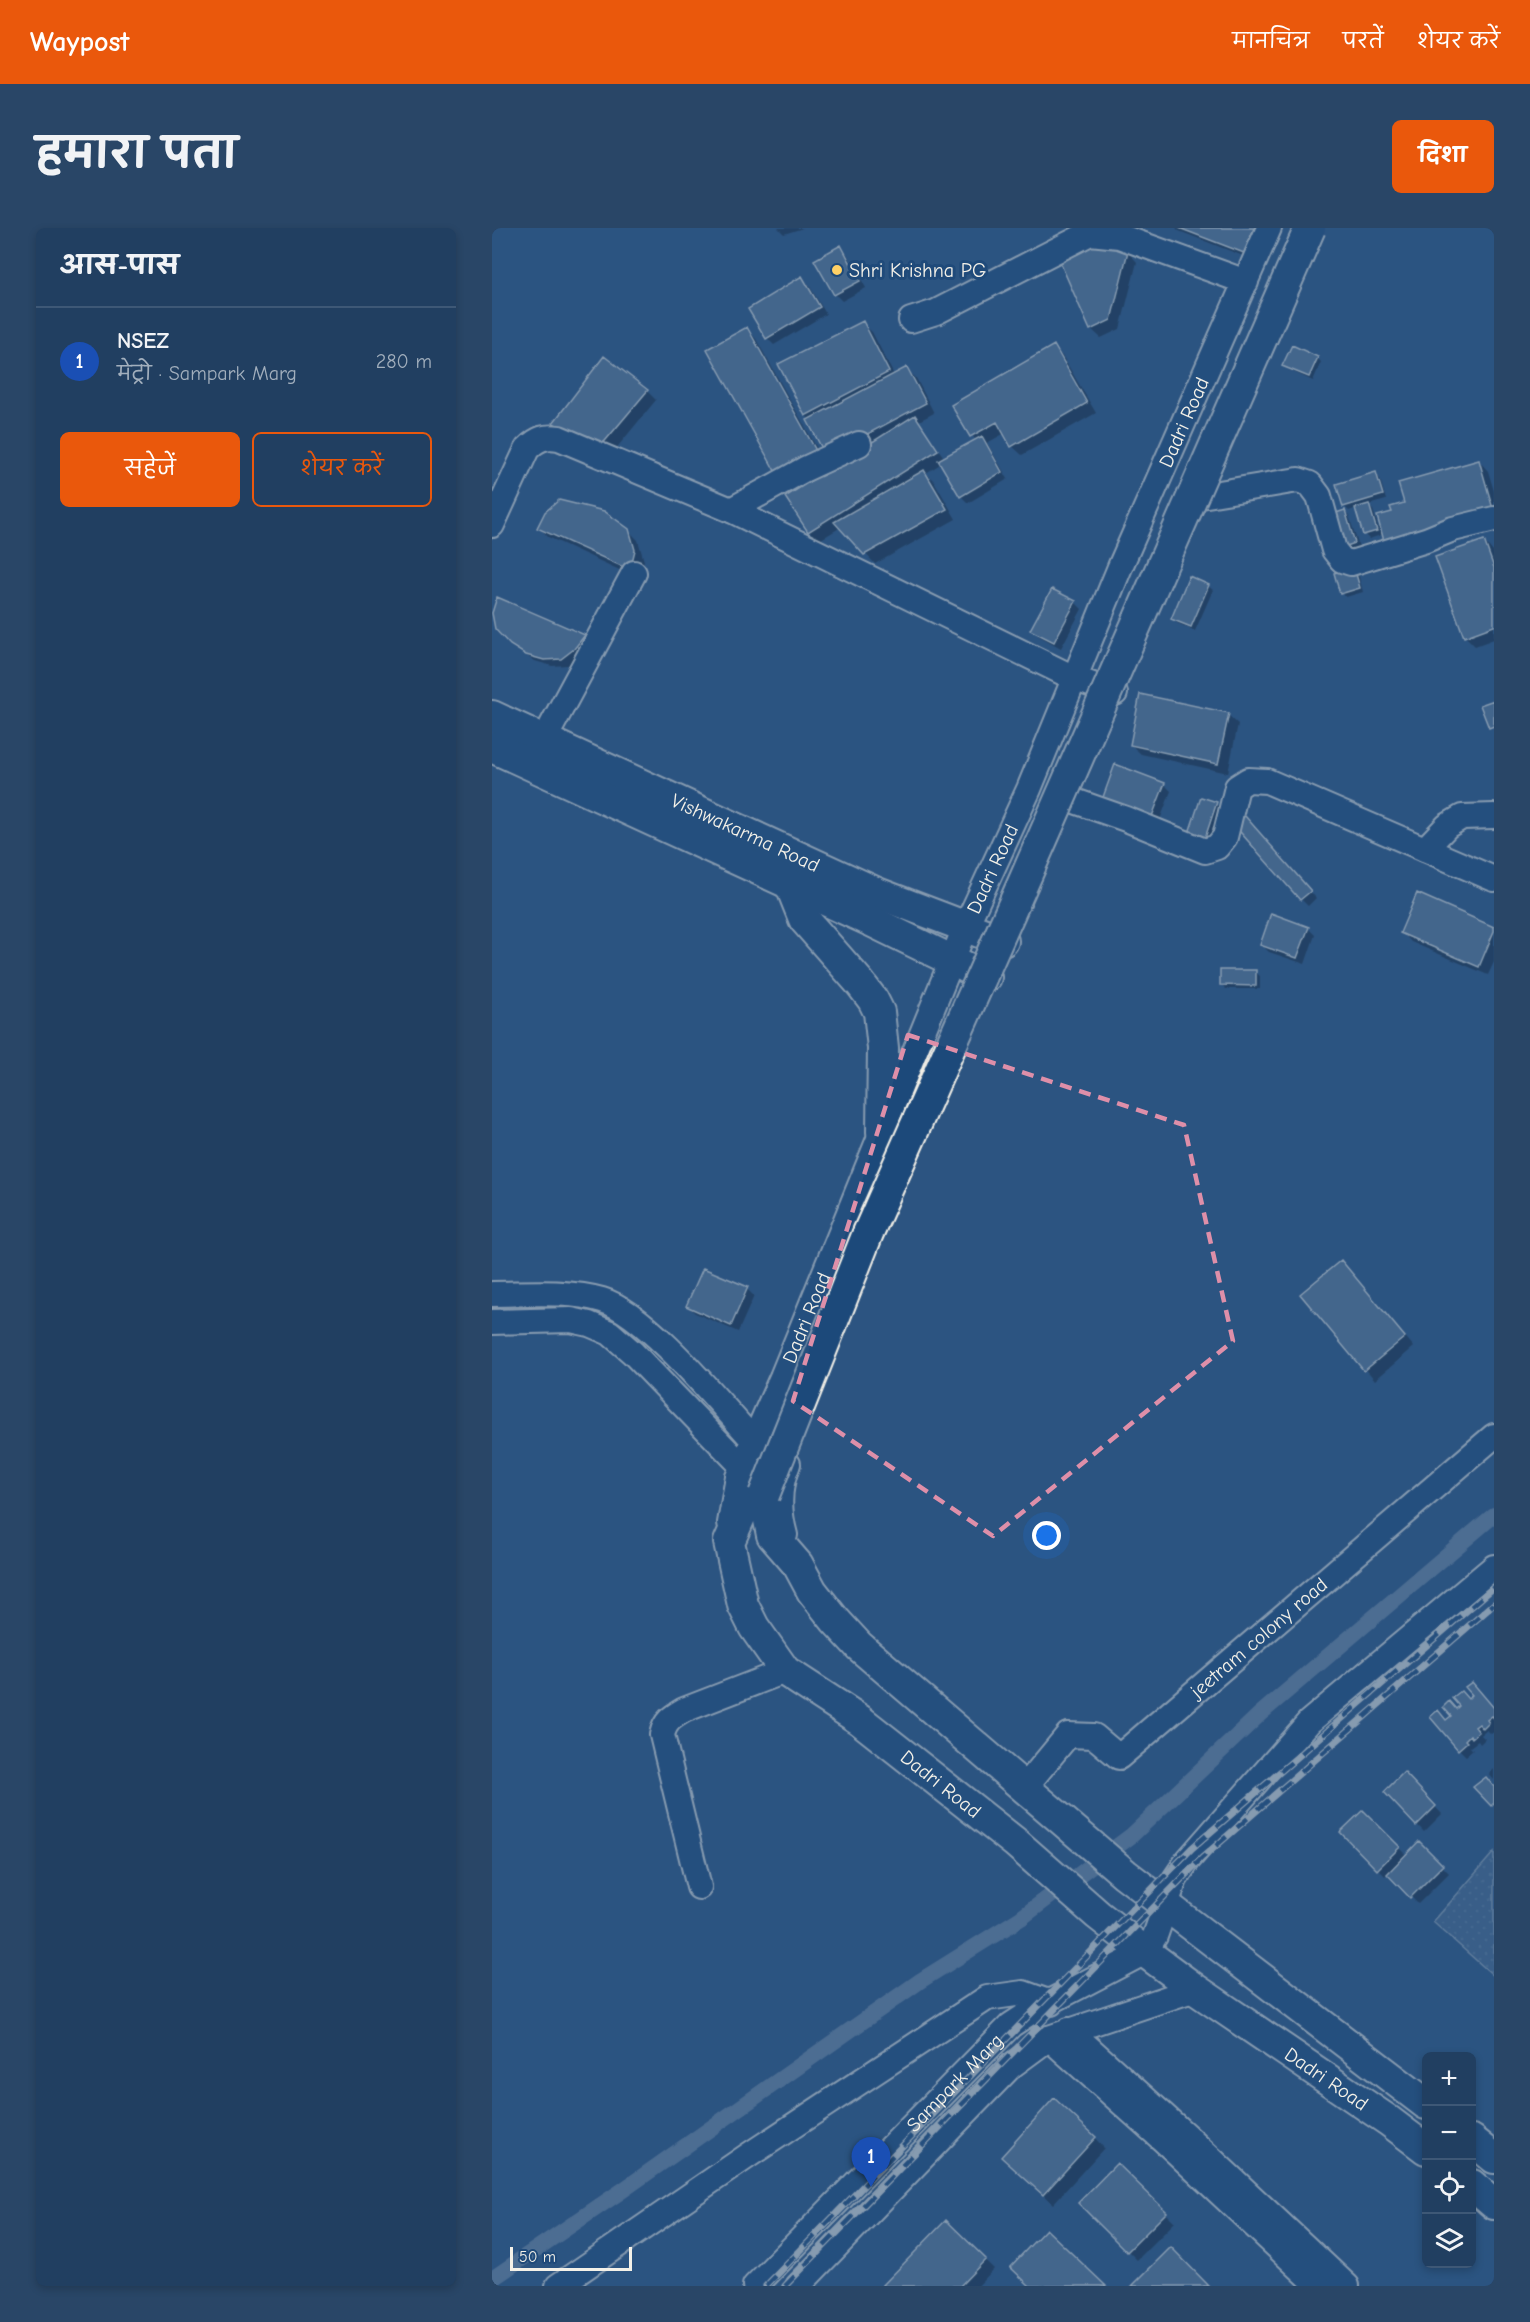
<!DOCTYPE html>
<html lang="hi">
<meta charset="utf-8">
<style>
:root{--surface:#213f61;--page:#294667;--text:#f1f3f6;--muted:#a2afbd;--line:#3e5876;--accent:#ea580c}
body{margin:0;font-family:"Comic Neue","Playpen Sans Deva",sans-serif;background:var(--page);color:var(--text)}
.controls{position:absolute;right:18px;bottom:18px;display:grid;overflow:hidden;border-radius:9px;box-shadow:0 3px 9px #0003}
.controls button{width:54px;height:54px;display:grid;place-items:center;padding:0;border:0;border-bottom:2px solid var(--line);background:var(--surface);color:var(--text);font:30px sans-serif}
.scale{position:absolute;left:18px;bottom:15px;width:122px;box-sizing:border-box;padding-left:6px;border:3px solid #f4f1e8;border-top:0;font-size:16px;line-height:21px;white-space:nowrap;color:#f4f1e8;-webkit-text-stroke:4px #1f4a7a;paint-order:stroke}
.you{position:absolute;left:555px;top:1308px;width:21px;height:21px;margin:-15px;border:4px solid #fff;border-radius:50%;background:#1a73e8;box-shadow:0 0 0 9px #1a73e833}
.badge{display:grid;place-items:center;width:39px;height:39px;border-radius:50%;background:var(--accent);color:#fff;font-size:20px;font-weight:700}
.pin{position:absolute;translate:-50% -50px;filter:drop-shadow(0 2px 3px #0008)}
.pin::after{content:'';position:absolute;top:32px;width:21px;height:18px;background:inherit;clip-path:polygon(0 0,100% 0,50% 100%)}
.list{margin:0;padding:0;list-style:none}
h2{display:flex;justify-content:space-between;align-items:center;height:78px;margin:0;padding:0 24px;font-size:26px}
h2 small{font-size:20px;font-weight:400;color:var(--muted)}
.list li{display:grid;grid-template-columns:39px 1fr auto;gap:18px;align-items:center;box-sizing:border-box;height:108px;padding:0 24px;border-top:2px solid var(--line)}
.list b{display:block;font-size:22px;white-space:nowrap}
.list p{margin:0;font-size:20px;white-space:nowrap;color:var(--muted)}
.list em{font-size:20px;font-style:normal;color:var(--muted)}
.actions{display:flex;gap:12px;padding:18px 24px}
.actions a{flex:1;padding:14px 0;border:2px solid var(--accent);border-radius:9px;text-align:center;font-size:21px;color:var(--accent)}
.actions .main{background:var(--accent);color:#fff}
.icon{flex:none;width:33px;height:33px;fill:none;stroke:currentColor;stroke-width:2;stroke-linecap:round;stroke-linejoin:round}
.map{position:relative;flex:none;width:1002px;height:2058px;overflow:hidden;border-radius:9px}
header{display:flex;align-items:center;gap:36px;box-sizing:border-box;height:84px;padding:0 30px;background:var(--accent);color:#fff}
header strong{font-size:28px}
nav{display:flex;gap:33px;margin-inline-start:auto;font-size:21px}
.intro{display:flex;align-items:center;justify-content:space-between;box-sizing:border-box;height:144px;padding:0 36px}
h1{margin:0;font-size:42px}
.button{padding:15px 27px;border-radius:9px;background:var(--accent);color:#fff;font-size:21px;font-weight:700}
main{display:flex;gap:36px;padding:0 36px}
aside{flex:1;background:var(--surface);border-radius:9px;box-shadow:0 3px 9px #0003}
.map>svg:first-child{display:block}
.park{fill:url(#park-dots);stroke:#9eaebc;stroke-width:1.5}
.shadow{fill:#0007}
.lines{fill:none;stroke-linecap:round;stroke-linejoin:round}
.canal{stroke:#738ca6;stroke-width:16}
.building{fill:#5e7b9a;stroke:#f4f1e8;stroke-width:1.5}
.minor-casing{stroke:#f4f1e8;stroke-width:28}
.major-casing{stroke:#f4f1e8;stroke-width:34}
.minor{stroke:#1f4a7a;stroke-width:24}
.major{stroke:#1f4a7a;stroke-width:30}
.rail-casing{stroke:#f4f1e8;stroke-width:7}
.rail{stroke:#1f4a7a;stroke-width:4.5;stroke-dasharray:14;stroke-linecap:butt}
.major-bridge-casing{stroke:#f4f1e8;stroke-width:34;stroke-linecap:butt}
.major-bridge{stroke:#1f4a7a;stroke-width:30}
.marked{fill:none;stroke:#de8fa9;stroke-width:4.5;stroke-dasharray:12 8;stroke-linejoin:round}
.poi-dot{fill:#ffd166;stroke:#1f4a7a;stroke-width:2}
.labels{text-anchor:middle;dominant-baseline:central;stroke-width:6;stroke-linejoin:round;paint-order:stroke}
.poi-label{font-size:20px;fill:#f4f1e8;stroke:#1f4a7a;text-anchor:start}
.street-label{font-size:20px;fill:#f4f1e8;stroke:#1f4a7a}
</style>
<header>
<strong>Waypost</strong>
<nav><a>मानचित्र</a><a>परतें</a><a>शेयर करें</a></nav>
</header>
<div class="intro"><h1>हमारा पता</h1><a class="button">दिशा</a></div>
<main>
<aside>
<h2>आस-पास<small></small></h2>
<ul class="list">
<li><span class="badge" style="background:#1a4fb4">1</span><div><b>NSEZ</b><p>मेट्रो · Sampark Marg</p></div><em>280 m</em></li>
</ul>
<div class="actions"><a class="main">सहेजें</a><a>शेयर करें</a></div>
</aside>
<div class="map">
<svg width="1002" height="2058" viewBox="0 0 1002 2058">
<defs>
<pattern id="park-dots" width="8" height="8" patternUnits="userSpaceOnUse" patternTransform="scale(1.5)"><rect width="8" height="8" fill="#496b90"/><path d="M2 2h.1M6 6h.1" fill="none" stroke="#6481a0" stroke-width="1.8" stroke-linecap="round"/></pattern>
</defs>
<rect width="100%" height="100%" fill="#2c5481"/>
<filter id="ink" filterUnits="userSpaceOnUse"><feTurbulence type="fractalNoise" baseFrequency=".0167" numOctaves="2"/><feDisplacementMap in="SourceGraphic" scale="12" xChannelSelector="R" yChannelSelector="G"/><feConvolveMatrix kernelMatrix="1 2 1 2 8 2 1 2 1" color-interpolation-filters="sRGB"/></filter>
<g filter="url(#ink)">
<path class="park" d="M 1002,1624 L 1002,1748 L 941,1694 Z"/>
<path class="shadow" d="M 286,0 L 311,0 L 292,6 Z
M 684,0 L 764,0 L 759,31 L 687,3 Z
M 348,19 L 355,26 L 374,60 L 350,73 L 343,66 L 324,32 Z
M 636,24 L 645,34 L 628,101 L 609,110 L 599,101 Z
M 310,50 L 317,57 L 334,86 L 282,117 L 275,110 Z
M 370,95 L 380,104 L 402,147 L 414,141 L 424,150 L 442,185 L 427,193 L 453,231 L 484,213 L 461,177 L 561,119 L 571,129 L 604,185 L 530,227 L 520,218 L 513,205 L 495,215 L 516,251 L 476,275 L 469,268 L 450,235 L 434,245 L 442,253 L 464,291 L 383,336 L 349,299 L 326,313 L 317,303 L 295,270 L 346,238 L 314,187 Z
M 255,101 L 264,111 L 335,238 L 289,249 Z
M 825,130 L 829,134 L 821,153 L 797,142 L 792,137 Z
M 155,163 L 164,172 L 118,228 L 72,204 L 63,195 Z
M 987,233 L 996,243 L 1002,263 L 1002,293 L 892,306 L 877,311 L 873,307 L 865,280 L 857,283 L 852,278 L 884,246 L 888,251 L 894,272 L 876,277 L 881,282 L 888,305 L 891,304 L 902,285 Z
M 853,284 L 857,288 L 867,319 L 855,323 L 850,319 Z
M 47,299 L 136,302 L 146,312 L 152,333 L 147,351 L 56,309 Z
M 992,313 L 1002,325 L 1002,411 L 983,418 L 973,408 Z
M 866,345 L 871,364 L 854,369 L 849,365 L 844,346 Z
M 716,358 L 721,362 L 703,403 L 685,395 L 680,390 Z
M 6,371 L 92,409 L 99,415 L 89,428 L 76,437 L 60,438 L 43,433 L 27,423 L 5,400 Z
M 583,374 L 590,381 L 569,420 L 547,408 L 540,401 Z
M 736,487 L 746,496 L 736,545 L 649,526 L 639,517 Z
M 672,556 L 679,563 L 666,597 L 619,578 Z
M 724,576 L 729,580 L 716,616 L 703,612 Z
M 760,597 L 824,670 L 816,678 L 809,671 Z
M 816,700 L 823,707 L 813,736 L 777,724 L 770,717 Z
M 1002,700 L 1002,734 L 996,747 L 919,714 L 910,704 Z
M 763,744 L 768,748 L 768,761 L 734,761 L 730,757 Z
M 858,1043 L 922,1119 L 883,1152 L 810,1066 Z
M 255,1061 L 262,1068 L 246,1104 L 203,1085 L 196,1078 Z
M 976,1473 L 1002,1481 L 1002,1504 L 999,1506 L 995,1502 L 989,1507 L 993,1511 L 988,1516 L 986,1513 L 978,1519 L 981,1522 L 974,1528 L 967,1521 L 955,1493 Z
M 1002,1541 L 1002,1552 L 997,1546 Z
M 912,1546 L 950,1586 L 932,1604 L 894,1564 Z
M 871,1584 L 915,1628 L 927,1615 L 957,1645 L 926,1676 L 896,1645 L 893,1648 L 851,1604 Z
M 603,1910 L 612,1920 L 561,1976 L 520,1938 Z
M 625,1937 L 683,1994 L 645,2032 L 588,1975 Z
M 454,1994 L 502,2041 L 486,2058 L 392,2058 Z"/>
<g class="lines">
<path class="canal" d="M 0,2051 L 131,1962 L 428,1753 L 529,1690 L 639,1608 L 768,1486 L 1002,1287"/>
</g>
<path class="building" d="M 687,0 L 762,0 L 752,25 Z
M 611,12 L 636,23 L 619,92 L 598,102 L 568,34 Z
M 349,17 L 368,53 L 342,67 L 322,32 Z
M 310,48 L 328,79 L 274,111 L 256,81 Z
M 371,93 L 397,144 L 313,188 L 286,136 Z
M 255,99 L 327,228 L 287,250 L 215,121 Z
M 562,117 L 595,175 L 519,219 L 505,194 L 478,209 L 459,177 Z
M 800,117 L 826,129 L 817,149 L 790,138 Z
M 112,128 L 156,162 L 108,219 L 61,195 Z
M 415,139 L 434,175 L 334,228 L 315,192 Z
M 423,187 L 446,222 L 316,304 L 293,269 Z
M 490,208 L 510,244 L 468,269 L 446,232 Z
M 987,232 L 1001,281 L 892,313 L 885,288 L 900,284 L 898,279 L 912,275 L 906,255 Z
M 432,242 L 455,281 L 372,327 L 342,294 Z
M 884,244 L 891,267 L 851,279 L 844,256 Z
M 67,272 L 112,283 L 137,301 L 143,322 L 138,342 L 45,300 L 53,284 Z
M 877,276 L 885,303 L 871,307 L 863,280 Z
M 853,282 L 863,315 L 849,320 L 838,287 Z
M 992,312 L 1002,340 L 1002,398 L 972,409 L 943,329 Z
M 862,339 L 868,360 L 848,366 L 842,345 Z
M 697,348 L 717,357 L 699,399 L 679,391 Z
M 560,361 L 584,373 L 562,414 L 538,402 Z
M 5,369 L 93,407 L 82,421 L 69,431 L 52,432 L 34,427 L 18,417 L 3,401 L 0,385 Z
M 648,466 L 737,485 L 726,536 L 638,517 Z
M 1002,472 L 1002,498 L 997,500 L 988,477 Z
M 623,536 L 673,555 L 659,591 L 610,572 Z
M 709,569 L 725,574 L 712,613 L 696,608 Z
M 753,588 L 819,663 L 808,672 L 742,597 Z
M 925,665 L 1002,699 L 1002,703 L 987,739 L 908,705 Z
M 779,685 L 817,699 L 805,730 L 768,717 Z
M 728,742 L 764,742 L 764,758 L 728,757 Z
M 849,1032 L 913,1109 L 872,1143 L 808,1066 Z
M 211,1040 L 256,1059 L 239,1098 L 194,1078 Z
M 980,1454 L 1002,1480 L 1002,1490 L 1000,1488 L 995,1492 L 997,1495 L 991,1501 L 987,1496 L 983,1499 L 987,1504 L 980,1510 L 978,1507 L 973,1512 L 975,1514 L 966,1522 L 938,1489 L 946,1482 L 954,1492 L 959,1488 L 951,1479 L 957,1473 L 964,1481 L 967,1478 L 960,1470 L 969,1463 L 976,1471 L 980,1467 L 973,1459 Z
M 912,1544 L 944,1578 L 924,1598 L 892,1564 Z
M 994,1549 L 1002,1559 L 1002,1575 L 999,1578 L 981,1559 Z
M 871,1582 L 908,1619 L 885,1642 L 848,1604 Z
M 927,1613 L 951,1637 L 918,1670 L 895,1646 Z
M 562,1870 L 604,1909 L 551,1967 L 509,1929 Z
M 625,1935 L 675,1984 L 635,2024 L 586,1975 Z
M 454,1992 L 494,2031 L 468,2058 L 390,2058 Z
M 554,2001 L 614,2058 L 538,2058 L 518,2039 Z
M 679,2019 L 717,2058 L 640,2058 Z"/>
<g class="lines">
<g class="minor-casing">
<g id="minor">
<path d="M 419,92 L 444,84 L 598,5 L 627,8 L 754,54"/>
<path d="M 709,268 L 806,252 L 818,256 L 827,268 L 842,322 L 850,332 L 859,335 L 934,312 L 961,301 L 1002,291"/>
<path d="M 239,282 L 313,241 L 367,216"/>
<path d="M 0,297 L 35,221 C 46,210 53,208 67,210 L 239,282 L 584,451 L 623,465"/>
<path d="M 52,512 L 142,345"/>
<path d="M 577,571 L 634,591 L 713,623 L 725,619 L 733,609 L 745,559 L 756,552 L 775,553 L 1002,651"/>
<path d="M 933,621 L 955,598 L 970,589 L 1002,588"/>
<path d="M 0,1066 C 36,1066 75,1062 110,1072 C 155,1085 229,1177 262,1213 L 275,1218"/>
<path d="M 0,1094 L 79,1092 L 97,1096 L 118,1105 L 141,1125 L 251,1239 L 263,1243"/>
<path id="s1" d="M 238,1295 L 246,1249 L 290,1149 L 473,700 L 537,561 L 628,339 L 777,0"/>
<path d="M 293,1307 C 286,1282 286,1259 296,1236"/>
<path id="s2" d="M 533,1559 L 576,1507 L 602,1508 L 627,1529 L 1002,1208"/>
<path d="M 207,1659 L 170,1507 C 173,1493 180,1489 192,1482 L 293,1443"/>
<path d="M 577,1802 L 699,1912 L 855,2058"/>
<path d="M 557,1810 L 670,1911 L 827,2058"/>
<path d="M 66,2058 L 257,1927 L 495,1770 L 531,1765 L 559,1775"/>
<path id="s3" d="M 263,2058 L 519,1797 L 542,1782 L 653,1724 L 663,1708 L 683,1651 L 696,1632 L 817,1494 L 1002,1339"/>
<path d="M 306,2058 L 519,1838 L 557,1810 L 703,1761"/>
</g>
</g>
<g class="major-casing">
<g id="major">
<path id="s4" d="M 0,488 L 385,665 L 511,713"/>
<path d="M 0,519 L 379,693 L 494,749"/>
<path d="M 298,656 L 312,691 L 368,755 L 381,772 L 387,784 L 391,820 L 390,904"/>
<path id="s5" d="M 258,1266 L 237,1314 L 251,1377 L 262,1399 L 293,1443 L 368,1492 L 524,1615 L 606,1687 L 653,1724 L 703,1761 L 897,1893 L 934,1921"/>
<path d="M 272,1267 L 280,1307 L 306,1337 L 320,1363 L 343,1392 L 367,1418 L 633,1646 L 934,1876"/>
<path d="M 980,1912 L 1002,1930"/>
<path d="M 980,1957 L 1002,1976"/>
</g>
</g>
<use href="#minor" class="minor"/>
<use href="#major" class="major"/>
<g class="rail-casing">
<path id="rail" d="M 274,2058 L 700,1620 L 1002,1359
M 293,2058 L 710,1630 L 1002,1376"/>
</g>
<use href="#rail" class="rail"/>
<g class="major-bridge-casing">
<path id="major-bridge" d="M 272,1267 L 376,1005 L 528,662 L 818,0"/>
</g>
<use href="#major-bridge" class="major-bridge"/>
</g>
</g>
<path d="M0 0H1002V2058H0ZM 416,807 L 692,897 L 741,1113 L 501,1308 L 301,1173 Z" fill="#2c5481" fill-opacity=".55" fill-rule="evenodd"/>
<path class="marked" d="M 416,807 L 692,897 L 741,1113 L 501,1308 L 301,1173 Z"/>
<circle class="poi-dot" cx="345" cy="42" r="6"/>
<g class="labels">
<g class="poi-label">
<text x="357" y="42">Shri Krishna PG</text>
</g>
<g class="street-label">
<text stroke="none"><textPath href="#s1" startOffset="1192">Dadri Road</textPath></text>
<text stroke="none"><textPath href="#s4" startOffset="279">Vishwakarma Road</textPath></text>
<text stroke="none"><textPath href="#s1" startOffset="706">Dadri Road</textPath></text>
<text stroke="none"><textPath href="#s1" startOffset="220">Dadri Road</textPath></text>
<text stroke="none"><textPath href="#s2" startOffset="310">jeetram colony road</textPath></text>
<text stroke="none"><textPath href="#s5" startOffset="388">Dadri Road</textPath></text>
<text stroke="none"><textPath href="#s5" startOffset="874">Dadri Road</textPath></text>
<text stroke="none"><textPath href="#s3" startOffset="285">Sampark Marg</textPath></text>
</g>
</g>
</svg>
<div class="controls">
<button>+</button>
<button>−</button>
<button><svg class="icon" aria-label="locate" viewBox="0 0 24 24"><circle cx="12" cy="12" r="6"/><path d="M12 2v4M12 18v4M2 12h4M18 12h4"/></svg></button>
<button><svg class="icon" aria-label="layers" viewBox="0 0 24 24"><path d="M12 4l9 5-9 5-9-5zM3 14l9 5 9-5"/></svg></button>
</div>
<div class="scale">50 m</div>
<div class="you"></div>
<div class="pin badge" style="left:379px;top:1959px;background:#1a4fb4">1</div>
</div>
</main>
